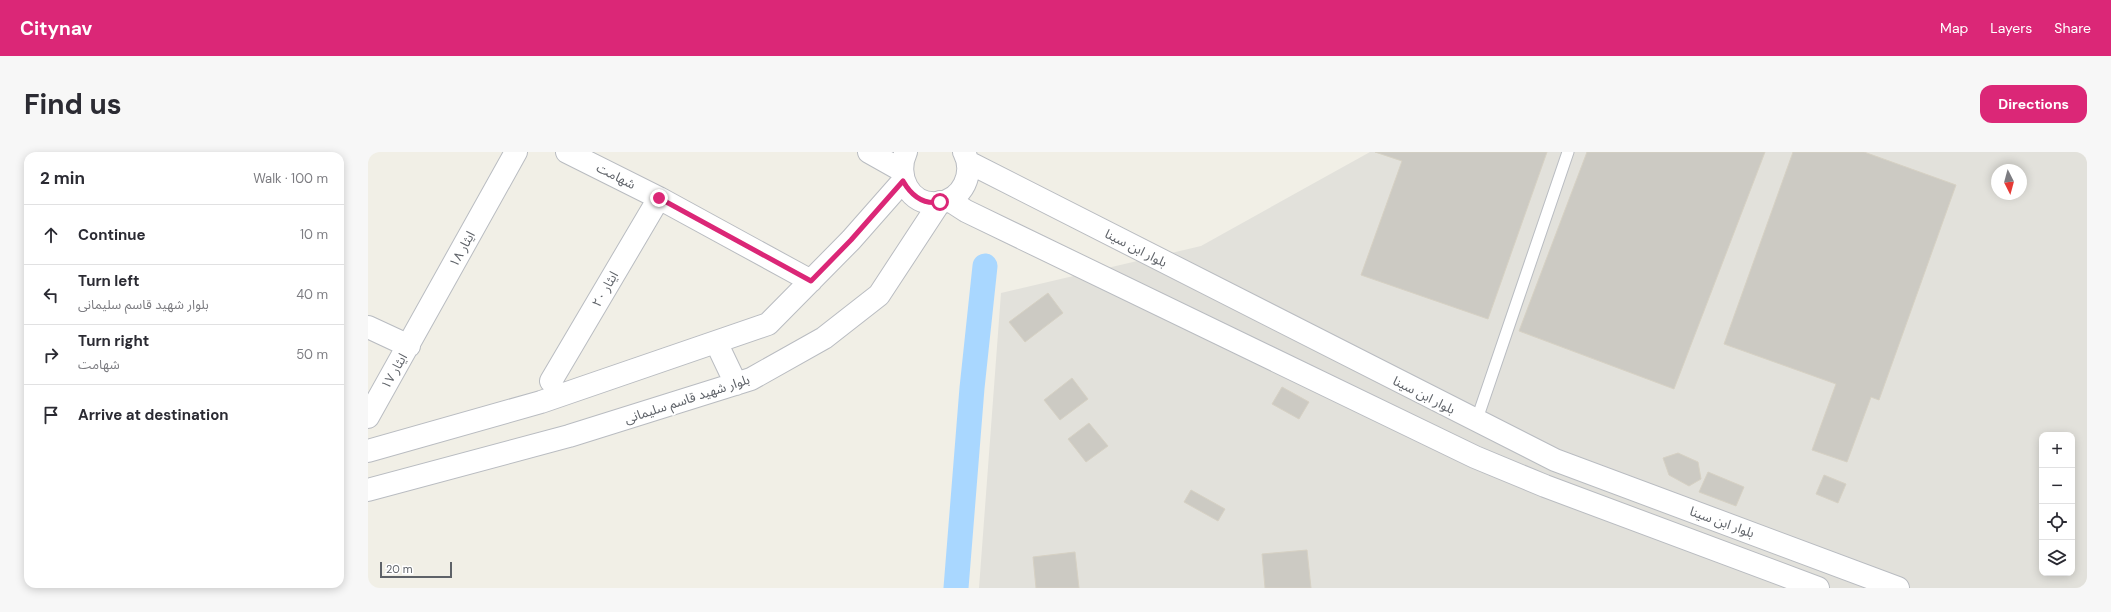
<!DOCTYPE html>
<meta charset="utf-8">
<style>
:root{--surface:#fff;--page:#f7f7f7;--text:#2b2b33;--muted:#7c7c81;--line:#e1e1e2;--accent:#db2777}
body{margin:0;font-family:"DM Sans","Noto Sans Arabic",sans-serif;background:var(--page);color:var(--text)}
.controls{position:absolute;right:12px;bottom:12px;display:grid;overflow:hidden;border-radius:8px;box-shadow:0 2px 10px #0003}
.controls button{width:36px;height:36px;display:grid;place-items:center;padding:0;border:0;border-bottom:1px solid var(--line);background:var(--surface);color:var(--text);font:20px sans-serif}
.compass{position:absolute;left:1623px;top:12px;width:36px;height:36px;border-radius:50%;background:var(--surface);box-shadow:0 2px 10px #0003;rotate:174deg}
.scale{position:absolute;left:12px;bottom:10px;width:72px;box-sizing:border-box;padding-left:4px;border:2px solid #5e6268;border-top:0;font-size:11px;line-height:14px;white-space:nowrap;color:#5e6268;-webkit-text-stroke:3px #fff;paint-order:stroke}
.stop{position:absolute;width:12px;height:12px;margin:-9px;border:3px solid #db2777;border-radius:50%;background:#fff}
.stop.end{background:#db2777;border-color:#fff;box-shadow:0 1px 4px #0008}
.list{margin:0;padding:0;list-style:none}
h2{display:flex;justify-content:space-between;align-items:center;height:52px;margin:0;padding:0 16px;font-size:17px}
h2 small{font-size:13px;font-weight:400;color:var(--muted)}
.list li{display:grid;grid-template-columns:26px 1fr auto;gap:12px;align-items:center;box-sizing:border-box;height:60px;padding:0 16px;border-top:1px solid var(--line)}
.list b{display:block;font-size:15px;white-space:nowrap}
.list p{margin:0;font-size:13px;white-space:nowrap;color:var(--muted)}
.list em{font-size:13px;font-style:normal;color:var(--muted)}
.icon{flex:none;width:22px;height:22px;fill:none;stroke:currentColor;stroke-width:2;stroke-linecap:round;stroke-linejoin:round}
.map{position:relative;flex:none;width:1719px;height:436px;overflow:hidden;border-radius:12px}
header{display:flex;align-items:center;gap:24px;box-sizing:border-box;height:56px;padding:0 20px;background:var(--accent);color:#fff}
header strong{font-size:19px}
nav{display:flex;gap:22px;margin-inline-start:auto;font-size:14px}
.intro{display:flex;align-items:center;justify-content:space-between;box-sizing:border-box;height:96px;padding:0 24px}
h1{margin:0;font-size:28px}
.button{padding:10px 18px;border-radius:12px;background:var(--accent);color:#fff;font-size:14px;font-weight:700}
main{display:flex;gap:24px;padding:0 24px}
aside{flex:1;background:var(--surface);border-radius:12px;box-shadow:0 2px 10px #0003}
.map>svg:first-child{display:block}
.industrial{fill:#e2e1db;fill-rule:evenodd}
.lines{fill:none;stroke-linecap:round;stroke-linejoin:round}
.canal{stroke:#a9d7ff;stroke-width:25}
.building{fill:#cccac3;stroke:#d6d1c4}
.service-casing{stroke:#b9bcc1;stroke-width:13}
.minor-casing{stroke:#b9bcc1;stroke-width:24}
.tertiary-casing{stroke:#b9bcc1;stroke-width:24}
.service{stroke:#fff;stroke-width:11}
.minor{stroke:#fff;stroke-width:22}
.tertiary{stroke:#fff;stroke-width:22}
.route{stroke:#db2777;stroke-width:5}
.labels{text-anchor:middle;dominant-baseline:central;stroke-width:4;stroke-linejoin:round;paint-order:stroke}
.street-label{font-size:13px;fill:#5e6268;stroke:#fff}
</style>
<header>
<strong>Citynav</strong>
<nav><a>Map</a><a>Layers</a><a>Share</a></nav>
</header>
<div class="intro"><h1>Find us</h1><a class="button">Directions</a></div>
<main>
<aside>
<h2>2 min<small>Walk · 100 m</small></h2>
<ul class="list">
<li><svg class="icon" aria-label="ahead" viewBox="0 0 24 24"><path d="M12 20V5M6 11l6-6 6 6"/></svg><div><b>Continue</b></div><em>10 m</em></li>
<li><svg class="icon" aria-label="left" viewBox="0 0 24 24"><path d="M17 20v-9H6M10 6l-5 5 5 5"/></svg><div><b>Turn left</b><p>بلوار شهید قاسم سلیمانی</p></div><em>40 m</em></li>
<li><svg class="icon" aria-label="right" viewBox="0 0 24 24"><path d="M7 20v-9h11M14 6l5 5-5 5"/></svg><div><b>Turn right</b><p>شهامت</p></div><em>50 m</em></li>
<li><svg class="icon" aria-label="arrive" viewBox="0 0 24 24"><path d="M6 21V4h12l-3 4 3 4H6"/></svg><div><b>Arrive at destination</b></div></li>
</ul>
</aside>
<div class="map">
<svg width="1719" height="436" viewBox="0 0 1719 436">
<rect width="100%" height="100%" fill="#f1efe6"/>
<path class="industrial" d="M 1002,0 L 1719,0 L 1719,436 L 611,436 L 633,141 L 833,94 ZM 1629,18 L 1653,18 L 1653,42 L 1629,42 ZM 1674,283 L 1704,283 L 1704,421 L 1674,421 Z"/>
<g class="lines">
<path class="canal" d="M 588,436 L 604,236 L 617,114"/>
</g>
<path class="building" d="M 1007,0 L 1179,0 L 1120,167 L 993,123 L 1034,9 Z
M 1219,0 L 1397,0 L 1306,237 L 1151,179 Z
M 1425,0 L 1496,0 L 1588,33 L 1511,248 L 1503,245 L 1479,310 L 1444,298 L 1468,232 L 1356,192 Z
M 680,141 L 695,161 L 657,190 L 641,170 Z
M 704,226 L 720,247 L 692,268 L 676,248 Z
M 914,235 L 941,250 L 931,267 L 904,252 Z
M 721,271 L 740,294 L 718,310 L 700,287 Z
M 1310,301 L 1330,310 L 1333,327 L 1321,334 L 1301,323 L 1295,306 Z
M 1340,320 L 1376,335 L 1368,354 L 1331,340 Z
M 1456,323 L 1478,332 L 1470,351 L 1448,342 Z
M 823,338 L 857,357 L 850,369 L 816,350 Z
M 939,398 L 943,436 L 897,436 L 894,402 Z
M 707,400 L 711,436 L 668,436 L 665,405 Z"/>
<g class="lines">
<g class="service-casing">
<path id="service" d="M 1108,270 L 1200,0"/>
</g>
<g class="minor-casing">
<path id="minor" d="M 199,0 L 291,46 L 443,129
M 0,175 L 41,194
M 348,190 L 368,232
M 183,229 L 291,46
M 0,265 L 148,0
M 0,299 L 173,250 L 400,172 L 483,88 L 535,29
M 0,338 L 201,284 L 383,227 L 456,186 L 511,143 L 572,50"/>
</g>
<g class="tertiary-casing">
<path id="tertiary" d="M 501,0 L 533,18
M 538,0 C 527,23 541,54 570,51 C 595,48 607,21 596,0
M 600,10 L 1187,308 L 1530,436
M 581,48 L 598,59 L 1107,305 L 1177,334 L 1450,436"/>
</g>
<use href="#service" class="service"/>
<use href="#minor" class="minor"/>
<use href="#tertiary" class="tertiary"/>
</g>
<g class="lines">
<path class="route" d="M 291,46 L 443,129 L 483,88 L 535,29 C 543,43 555,53 572,50"/>
</g>
<g class="labels">
<g class="street-label">
<text transform="translate(248 24) rotate(27)">شهامت</text>
<text transform="translate(768 96) rotate(27)">بلوار ابن سینا</text>
<text transform="translate(94 97) rotate(-61)">ایثار ۱۸</text>
<text transform="translate(237 137) rotate(-60)">ایثار ۲۰</text>
<text transform="translate(26 219) rotate(-60)">ایثار ۱۷</text>
<text transform="translate(1056 243) rotate(27)">بلوار ابن سینا</text>
<text transform="translate(319 247) rotate(-18)">بلوار شهید قاسم سلیمانی</text>
<text transform="translate(1354 370) rotate(20)">بلوار ابن سینا</text>
</g>
</g>
</svg>
<div class="controls">
<button>+</button>
<button>−</button>
<button><svg class="icon" aria-label="locate" viewBox="0 0 24 24"><circle cx="12" cy="12" r="6"/><path d="M12 2v4M12 18v4M2 12h4M18 12h4"/></svg></button>
<button><svg class="icon" aria-label="layers" viewBox="0 0 24 24"><path d="M12 4l9 5-9 5-9-5zM3 14l9 5 9-5"/></svg></button>
</div>
<svg class="compass" viewBox="-18 -18 36 36"><path d="M0-13l5 13h-10z" fill="#e53935"/><path d="M0 13l5-13h-10z" fill="#7c7c81"/></svg>
<div class="scale">20 m</div>
<div class="stop" style="left:572px;top:50px"></div>
<div class="stop end" style="left:291px;top:46px"></div>
</div>
</main>
